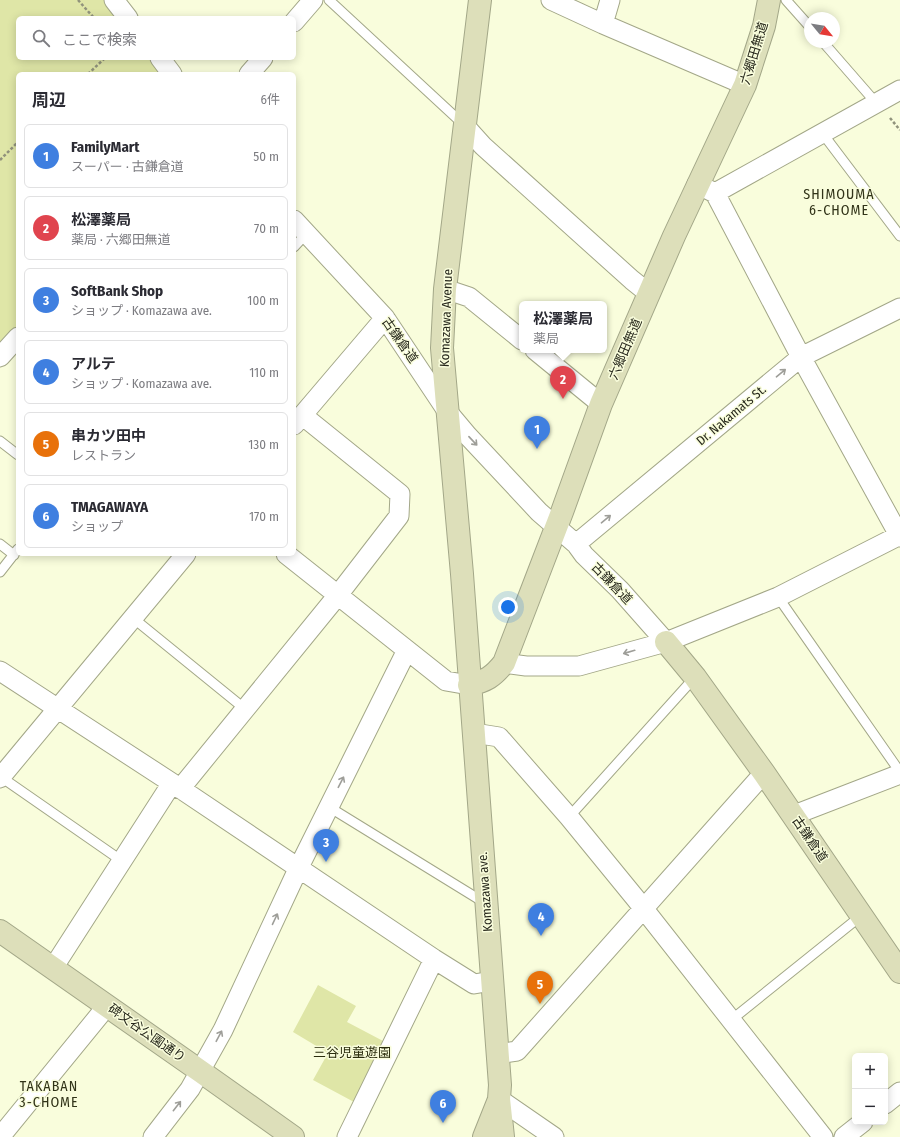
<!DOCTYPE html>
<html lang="ja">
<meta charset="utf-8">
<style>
:root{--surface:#fff;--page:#f7f7f7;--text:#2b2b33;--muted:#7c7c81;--line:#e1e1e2;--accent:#db2777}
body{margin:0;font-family:"Fira Sans Condensed","Noto Sans JP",sans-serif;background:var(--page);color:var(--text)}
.controls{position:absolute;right:12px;bottom:12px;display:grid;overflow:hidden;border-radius:6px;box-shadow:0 2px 10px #0003}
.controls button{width:36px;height:36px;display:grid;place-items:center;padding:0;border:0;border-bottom:1px solid var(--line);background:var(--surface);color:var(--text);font:20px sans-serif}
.compass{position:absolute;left:804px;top:12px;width:36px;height:36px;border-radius:50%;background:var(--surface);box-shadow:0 2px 10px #0003;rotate:120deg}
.you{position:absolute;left:508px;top:607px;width:14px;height:14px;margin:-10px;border:3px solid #fff;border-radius:50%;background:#1a73e8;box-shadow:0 0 0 6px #1a73e833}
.badge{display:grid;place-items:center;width:26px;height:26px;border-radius:50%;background:var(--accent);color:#fff;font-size:13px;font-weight:700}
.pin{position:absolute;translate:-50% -33px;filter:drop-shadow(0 1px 2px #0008)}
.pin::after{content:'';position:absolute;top:21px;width:14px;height:12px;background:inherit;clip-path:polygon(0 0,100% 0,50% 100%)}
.popup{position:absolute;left:519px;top:301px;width:88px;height:52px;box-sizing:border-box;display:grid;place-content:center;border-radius:6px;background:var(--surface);filter:drop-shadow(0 1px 3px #0005);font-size:13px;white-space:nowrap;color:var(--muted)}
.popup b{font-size:15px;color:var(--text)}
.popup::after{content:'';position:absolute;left:50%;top:100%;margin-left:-8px;border:8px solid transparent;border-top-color:var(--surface)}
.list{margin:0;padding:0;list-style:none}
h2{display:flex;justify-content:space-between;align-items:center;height:52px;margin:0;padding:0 16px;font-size:17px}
h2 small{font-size:13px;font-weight:400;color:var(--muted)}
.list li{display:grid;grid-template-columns:26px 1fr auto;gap:12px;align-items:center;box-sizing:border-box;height:64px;margin:0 8px 8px;padding:0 8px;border:1px solid var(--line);border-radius:6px}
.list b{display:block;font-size:15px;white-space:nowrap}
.list p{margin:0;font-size:13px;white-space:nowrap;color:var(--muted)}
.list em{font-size:13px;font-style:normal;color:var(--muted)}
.icon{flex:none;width:22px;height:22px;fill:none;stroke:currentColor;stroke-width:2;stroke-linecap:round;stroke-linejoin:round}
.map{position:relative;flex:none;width:900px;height:1137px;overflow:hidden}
.search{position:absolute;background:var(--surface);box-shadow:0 2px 10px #0003;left:16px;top:16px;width:280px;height:44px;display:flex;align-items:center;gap:10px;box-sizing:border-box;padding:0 14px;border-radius:6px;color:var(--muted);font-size:15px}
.panel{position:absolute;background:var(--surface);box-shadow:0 2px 10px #0003;left:16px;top:72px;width:280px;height:484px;border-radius:6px}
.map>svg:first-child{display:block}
.green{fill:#dfe6a7}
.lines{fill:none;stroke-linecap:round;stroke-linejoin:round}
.lane-casing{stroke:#a3a788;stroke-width:11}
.street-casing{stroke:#a3a788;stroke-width:21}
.secondary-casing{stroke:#a3a788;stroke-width:24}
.path{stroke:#91937c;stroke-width:2.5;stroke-dasharray:3 2;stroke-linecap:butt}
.lane{stroke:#fff;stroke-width:9}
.street{stroke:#fff;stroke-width:19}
.secondary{stroke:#dddfba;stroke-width:22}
.oneway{stroke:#9e9e99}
.labels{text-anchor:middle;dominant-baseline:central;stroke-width:3;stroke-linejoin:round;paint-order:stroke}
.street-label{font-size:13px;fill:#27281c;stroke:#f9fddc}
.park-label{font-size:13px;fill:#2a2c0d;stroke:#f9fddc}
.neighbourhood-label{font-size:14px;letter-spacing:1px;fill:#313318;stroke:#f9fddc}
</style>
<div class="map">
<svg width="900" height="1137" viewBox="0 0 900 1137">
<rect width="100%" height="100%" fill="#f9fddc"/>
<path class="green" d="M 0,0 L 107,0 L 122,18 L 18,18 L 18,58 L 153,58 L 166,74 L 18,74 L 18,327 L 0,347 Z
M 318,985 L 356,1006 L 347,1022 L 385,1042 L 354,1102 L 313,1080 L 328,1053 L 293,1032 Z"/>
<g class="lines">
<g class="lane-casing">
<path id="lane" d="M 329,0 L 463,124
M 786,0 L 810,27
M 823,42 L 877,104
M 823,134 L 900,236
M 294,247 L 306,234
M 0,441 L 18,455
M 0,544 L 14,555
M 0,572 L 18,549
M 778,597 L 900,772
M 133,618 L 245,709
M 1,777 L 122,861
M 329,807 L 485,903
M 569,817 L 695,677
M 730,1021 L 862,915"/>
</g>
<g class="street-casing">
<path id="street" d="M 114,0 L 128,18
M 551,0 L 603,24 L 745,85
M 294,22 L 313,0
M 603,24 L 610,0
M 160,58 L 172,74
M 249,74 L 263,58
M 465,126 L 483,146 L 632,280 L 642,288 L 649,292
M 697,184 L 715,193 L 801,357 L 900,537
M 715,193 L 900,90
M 294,220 L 385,318 L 447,411 L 468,436 L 539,512 L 576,544 L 584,555 L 620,590 L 666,642
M 445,289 L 469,297 L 522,340
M 535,350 L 601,404
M 0,357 L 18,337
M 294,425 L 385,318
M 576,544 L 801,357 L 900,308
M 286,554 L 446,681 L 469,685
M 504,663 L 526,666 L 579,666 L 666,642 L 778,597 L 900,535
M 0,671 L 172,783 L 434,959 L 474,984 L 492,981
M 474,733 L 499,737 L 569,817 L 636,899 L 823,1137
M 0,778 L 186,554
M 180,789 L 338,595 L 399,516 L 400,494 L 302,415
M 794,815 L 900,774
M 53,968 L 172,783
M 497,1054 L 517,1051 L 764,773
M 499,1099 L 554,1137
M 885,1104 L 900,1092
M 0,1137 L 107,1006
M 153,1137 L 190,1089 L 223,1030 L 299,867 L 407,650
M 347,1137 L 434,959
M 844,1137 L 863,1122"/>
</g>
<g class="secondary-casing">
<path id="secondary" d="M 480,0 L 445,289 L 442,348 L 462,574 L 500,1085 L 499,1099 L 503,1137
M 666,642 L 695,677 L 764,773 L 900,972
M 469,685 C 486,681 493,677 504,663 L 562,512 L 601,404 L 674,236 L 745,85 L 764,26 L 769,0
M 0,931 L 200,1071 L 293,1137
M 484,1137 L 498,1102"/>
</g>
<path class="path" d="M 78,0 L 94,18
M 88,74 L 105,58
M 890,118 L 900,130
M 0,160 L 18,142"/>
<use href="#lane" class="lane"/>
<use href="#street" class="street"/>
<use href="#secondary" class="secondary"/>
</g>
<defs><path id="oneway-shaft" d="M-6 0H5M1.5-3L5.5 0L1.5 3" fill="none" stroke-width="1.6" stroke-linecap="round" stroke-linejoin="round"/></defs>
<g class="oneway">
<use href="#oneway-shaft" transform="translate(781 373) rotate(-40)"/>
<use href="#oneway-shaft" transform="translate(473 441) rotate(47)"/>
<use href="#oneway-shaft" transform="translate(606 519) rotate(-40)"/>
<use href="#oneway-shaft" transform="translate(629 652) rotate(164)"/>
<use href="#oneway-shaft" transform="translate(341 782) rotate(-63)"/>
<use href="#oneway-shaft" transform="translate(275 919) rotate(-65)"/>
<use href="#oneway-shaft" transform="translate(219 1036) rotate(-62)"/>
<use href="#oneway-shaft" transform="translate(177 1106) rotate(-52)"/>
</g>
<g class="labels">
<g class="street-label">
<text transform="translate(754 53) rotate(-73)">六郷田無道</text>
<text transform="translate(446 318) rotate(-88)">Komazawa Avenue</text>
<text transform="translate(400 340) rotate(55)">古鎌倉道</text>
<text transform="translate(625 349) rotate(-67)">六郷田無道</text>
<text transform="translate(731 415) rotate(-40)">Dr. Nakamats St.</text>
<text transform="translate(612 583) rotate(46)">古鎌倉道</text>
<text transform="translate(810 839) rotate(56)">古鎌倉道</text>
<text transform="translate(485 892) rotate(-94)">Komazawa ave.</text>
<text transform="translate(147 1033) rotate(35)">碑文谷公園通り</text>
</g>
<g class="park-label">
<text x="352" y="1052">三谷児童遊園</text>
</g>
<g class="neighbourhood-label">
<text x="839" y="194">SHIMOUMA<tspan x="839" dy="16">6-CHOME</tspan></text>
<text x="49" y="1086">TAKABAN<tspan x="49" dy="16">3-CHOME</tspan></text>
</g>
</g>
</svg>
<div class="controls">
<button>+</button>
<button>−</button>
</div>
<svg class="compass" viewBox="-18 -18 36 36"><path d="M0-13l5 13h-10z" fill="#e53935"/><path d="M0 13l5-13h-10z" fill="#7c7c81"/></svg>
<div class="you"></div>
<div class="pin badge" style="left:537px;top:449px;background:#3f7fe0">1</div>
<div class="pin badge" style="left:563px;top:399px;background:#e0444e">2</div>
<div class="popup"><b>松澤薬局</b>薬局</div>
<div class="pin badge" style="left:326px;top:862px;background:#3f7fe0">3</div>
<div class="pin badge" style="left:541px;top:936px;background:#3f7fe0">4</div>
<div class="pin badge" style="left:540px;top:1004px;background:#e8710a">5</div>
<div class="pin badge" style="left:443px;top:1123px;background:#3f7fe0">6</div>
<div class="search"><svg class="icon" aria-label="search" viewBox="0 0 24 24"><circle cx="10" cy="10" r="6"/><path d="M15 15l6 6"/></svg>ここで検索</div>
<section class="panel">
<h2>周辺<small>6件</small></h2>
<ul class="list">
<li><span class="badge" style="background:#3f7fe0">1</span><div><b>FamilyMart</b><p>スーパー · 古鎌倉道</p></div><em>50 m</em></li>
<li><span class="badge" style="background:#e0444e">2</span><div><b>松澤薬局</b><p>薬局 · 六郷田無道</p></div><em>70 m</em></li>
<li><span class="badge" style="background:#3f7fe0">3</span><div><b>SoftBank Shop</b><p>ショップ · Komazawa ave.</p></div><em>100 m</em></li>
<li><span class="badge" style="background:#3f7fe0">4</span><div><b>アルテ</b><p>ショップ · Komazawa ave.</p></div><em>110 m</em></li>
<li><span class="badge" style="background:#e8710a">5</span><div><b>串カツ田中</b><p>レストラン</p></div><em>130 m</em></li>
<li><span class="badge" style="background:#3f7fe0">6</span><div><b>TMAGAWAYA</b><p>ショップ</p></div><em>170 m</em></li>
</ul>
</section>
</div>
